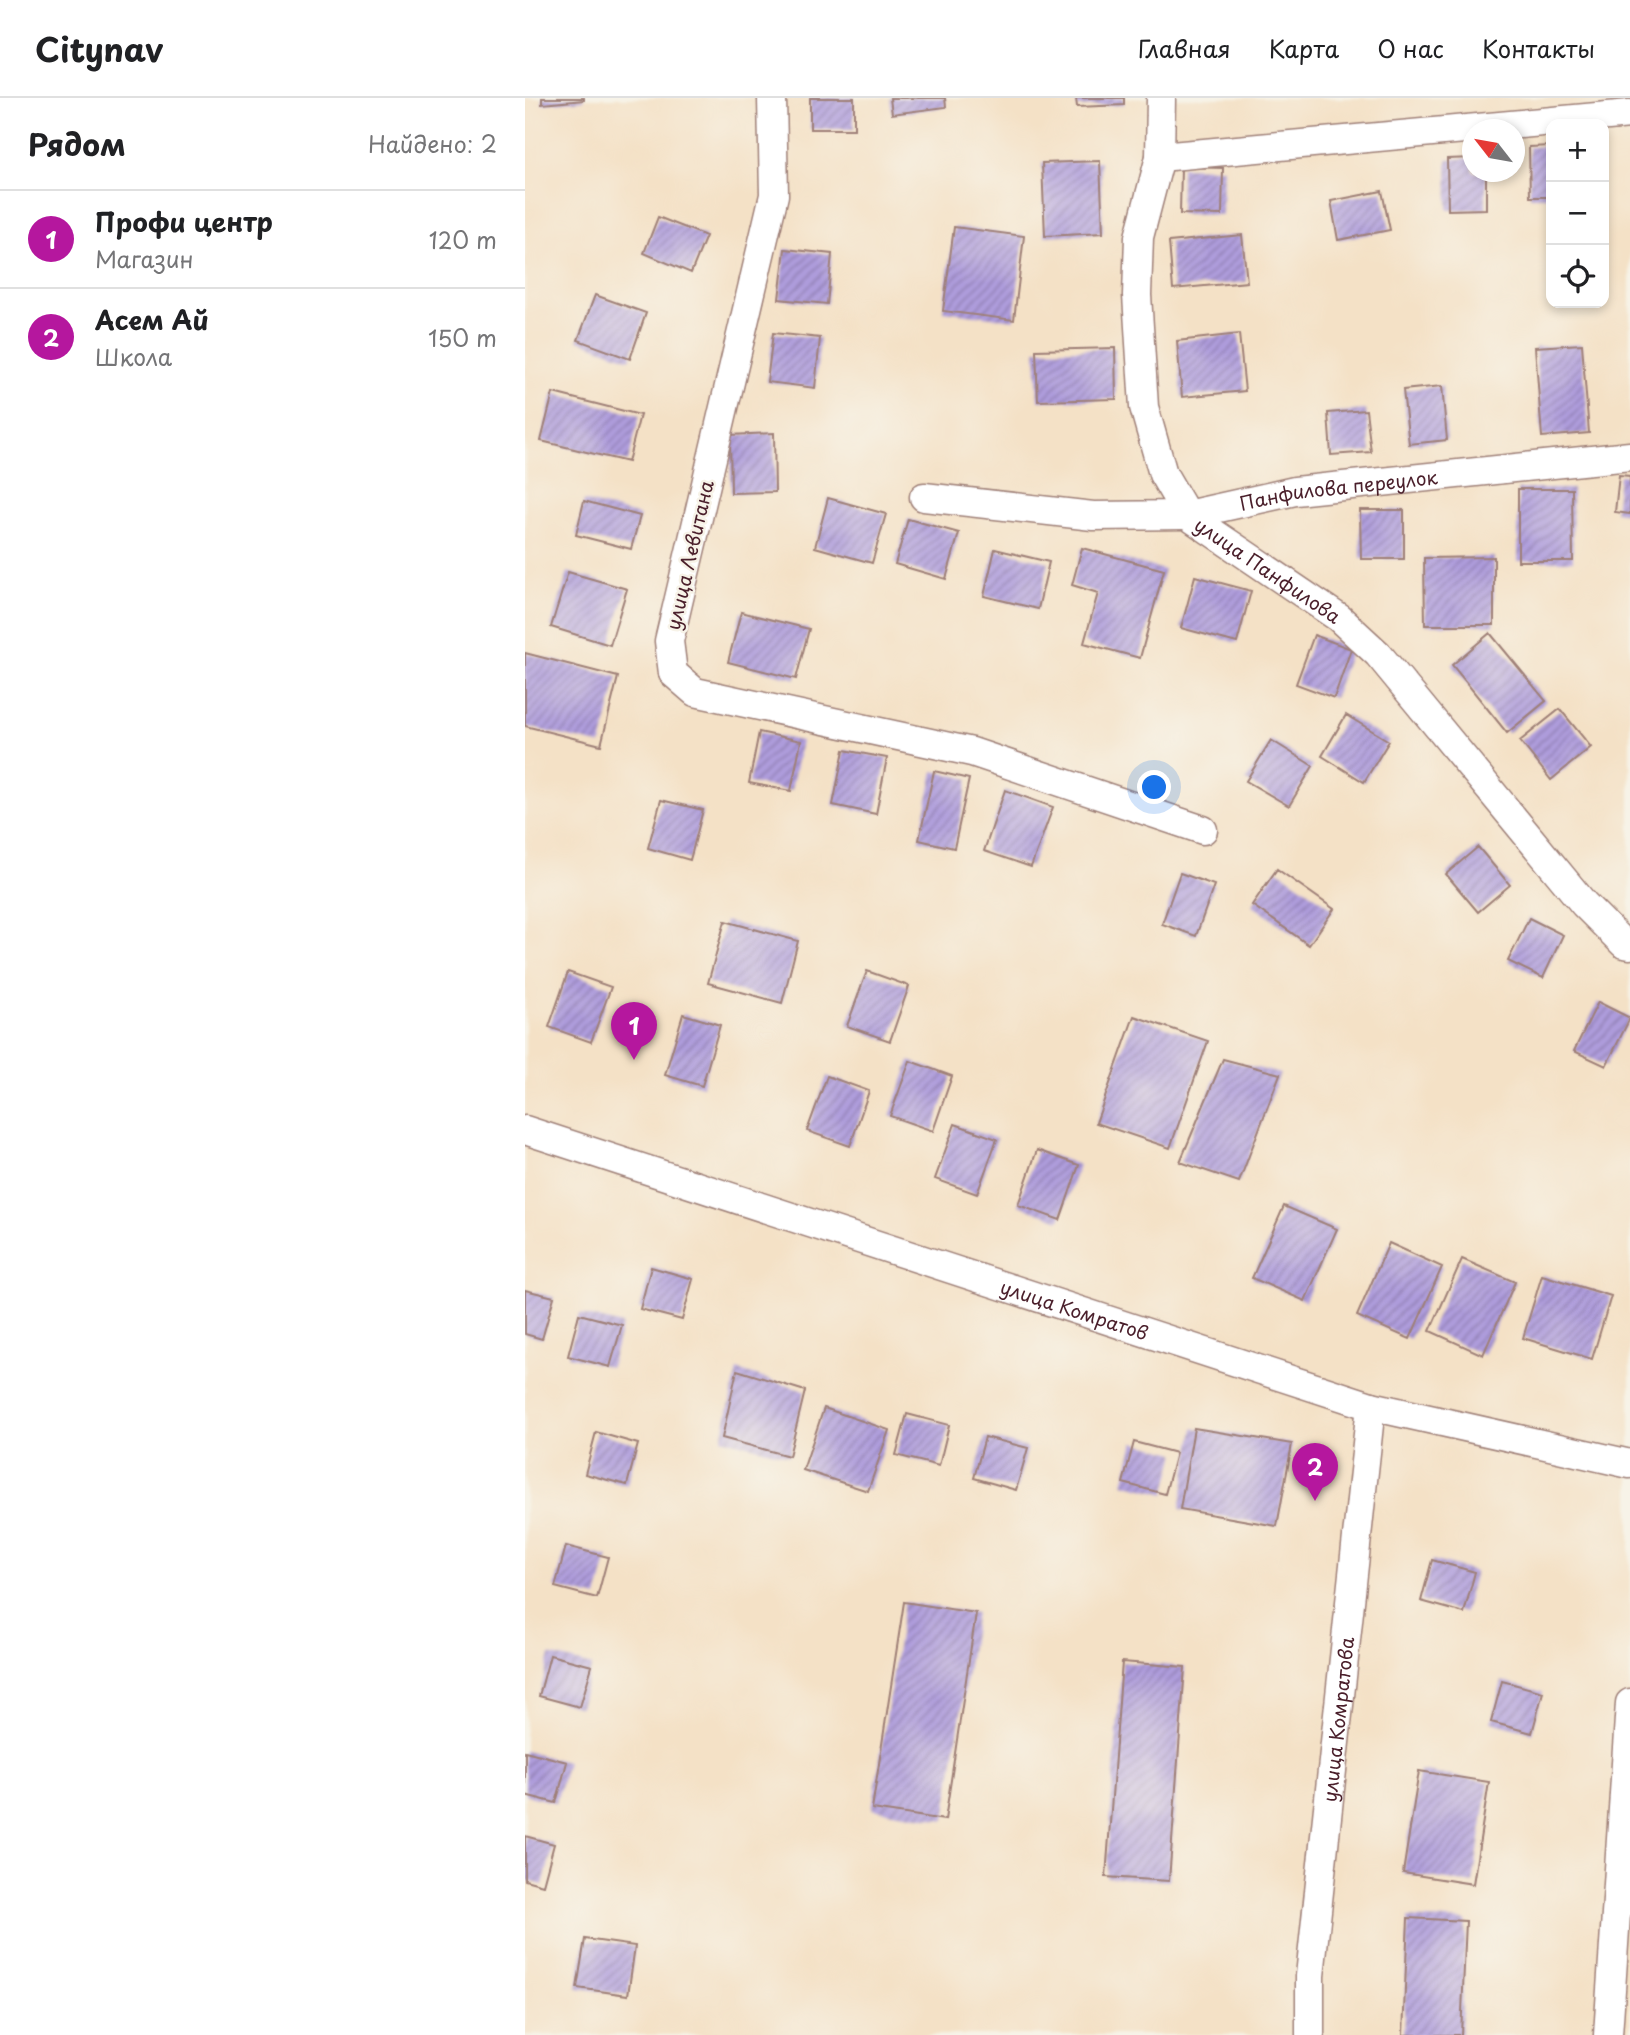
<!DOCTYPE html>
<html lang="ru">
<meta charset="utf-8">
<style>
:root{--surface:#fff;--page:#f6f6f6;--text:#202124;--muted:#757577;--line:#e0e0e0;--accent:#b5179e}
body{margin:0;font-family:"Playpen Sans",sans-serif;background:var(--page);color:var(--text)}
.controls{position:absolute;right:21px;top:21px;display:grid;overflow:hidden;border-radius:14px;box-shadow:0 4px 10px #0003}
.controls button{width:63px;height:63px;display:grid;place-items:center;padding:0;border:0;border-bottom:2px solid var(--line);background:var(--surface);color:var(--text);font:35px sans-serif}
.compass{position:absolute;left:937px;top:21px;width:63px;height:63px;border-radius:50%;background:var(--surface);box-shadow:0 4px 10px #0003;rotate:301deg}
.you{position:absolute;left:630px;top:690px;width:24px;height:24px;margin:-18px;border:5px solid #fff;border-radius:50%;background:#1a73e8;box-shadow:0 0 0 10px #1a73e833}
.badge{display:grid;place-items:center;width:46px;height:46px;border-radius:50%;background:var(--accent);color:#fff;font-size:23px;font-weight:700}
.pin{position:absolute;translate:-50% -58px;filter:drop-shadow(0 2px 4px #0008)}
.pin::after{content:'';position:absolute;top:37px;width:24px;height:21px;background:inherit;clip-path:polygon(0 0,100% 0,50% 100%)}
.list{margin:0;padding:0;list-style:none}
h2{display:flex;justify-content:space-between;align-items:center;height:91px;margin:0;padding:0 28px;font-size:30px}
h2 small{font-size:23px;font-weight:400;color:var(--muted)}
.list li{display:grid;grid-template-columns:46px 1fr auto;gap:21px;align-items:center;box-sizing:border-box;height:98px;padding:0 28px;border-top:2px solid var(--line)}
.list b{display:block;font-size:26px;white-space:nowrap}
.list p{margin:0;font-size:23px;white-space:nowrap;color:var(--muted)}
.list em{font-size:23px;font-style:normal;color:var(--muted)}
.icon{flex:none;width:38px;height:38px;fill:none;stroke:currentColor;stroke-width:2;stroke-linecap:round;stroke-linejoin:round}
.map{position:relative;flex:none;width:1105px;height:1937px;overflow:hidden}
header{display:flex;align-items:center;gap:42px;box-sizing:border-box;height:98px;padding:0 35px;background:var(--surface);border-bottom:2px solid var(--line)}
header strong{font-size:33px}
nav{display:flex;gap:38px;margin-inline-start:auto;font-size:24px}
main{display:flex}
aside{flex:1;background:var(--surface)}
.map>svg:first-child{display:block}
.building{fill:url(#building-hatch)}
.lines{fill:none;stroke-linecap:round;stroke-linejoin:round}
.minor-casing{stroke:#9f8078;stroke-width:31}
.minor{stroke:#fff;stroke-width:28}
.labels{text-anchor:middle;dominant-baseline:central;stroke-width:5;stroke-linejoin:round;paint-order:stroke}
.street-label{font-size:19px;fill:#4a1f2b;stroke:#f7f3e8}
</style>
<header>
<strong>Citynav</strong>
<nav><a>Главная</a><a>Карта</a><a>О нас</a><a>Контакты</a></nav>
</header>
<main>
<aside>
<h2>Рядом<small>Найдено: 2</small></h2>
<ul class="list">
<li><span class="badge">1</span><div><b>Профи центр</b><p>Магазин</p></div><em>120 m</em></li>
<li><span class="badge">2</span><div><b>Асем Ай</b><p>Школа</p></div><em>150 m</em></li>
</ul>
</aside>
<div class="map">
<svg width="1105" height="1937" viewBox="0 0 1105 1937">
<defs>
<pattern id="building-hatch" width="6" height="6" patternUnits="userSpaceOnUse" patternTransform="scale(1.75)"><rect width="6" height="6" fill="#ae9cdc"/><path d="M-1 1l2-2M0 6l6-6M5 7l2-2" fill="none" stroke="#907fb3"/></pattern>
</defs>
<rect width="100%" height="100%" fill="#f7f3e8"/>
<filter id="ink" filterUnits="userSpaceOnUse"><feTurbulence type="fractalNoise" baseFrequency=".0143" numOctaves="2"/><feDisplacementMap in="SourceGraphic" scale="14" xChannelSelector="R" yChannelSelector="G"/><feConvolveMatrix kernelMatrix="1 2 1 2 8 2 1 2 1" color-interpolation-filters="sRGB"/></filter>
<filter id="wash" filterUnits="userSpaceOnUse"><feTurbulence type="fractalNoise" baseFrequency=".00686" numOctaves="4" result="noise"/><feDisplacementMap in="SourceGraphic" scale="28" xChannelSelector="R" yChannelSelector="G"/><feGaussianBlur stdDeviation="1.57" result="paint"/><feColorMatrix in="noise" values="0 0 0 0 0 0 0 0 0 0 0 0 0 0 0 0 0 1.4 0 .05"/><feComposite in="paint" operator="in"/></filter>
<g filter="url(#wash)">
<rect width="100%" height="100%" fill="#f4e1c6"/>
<g id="blocks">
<path class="building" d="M 17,0 L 59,0 L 59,2 L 17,6 Z
M 285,0 L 329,0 L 329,31 L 285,31 Z
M 365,0 L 420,0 L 421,9 L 367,16 Z
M 551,0 L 599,0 L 599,7 L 552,9 Z
M 1026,48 L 1026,99 L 1005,99 L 1004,49 Z
M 948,60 L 948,74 L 961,74 L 961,111 L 923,112 L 922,61 Z
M 575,63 L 578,135 L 520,138 L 517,65 Z
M 656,69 L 698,70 L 697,117 L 655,116 Z
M 857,93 L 865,132 L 813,142 L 806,103 Z
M 133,119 L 181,138 L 166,175 L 119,155 Z
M 429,129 L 499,138 L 489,222 L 418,213 Z
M 717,137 L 722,184 L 648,191 L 644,144 Z
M 260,151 L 307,156 L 302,206 L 254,201 Z
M 70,197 L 121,215 L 105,261 L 53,242 Z
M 248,235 L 295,240 L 290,290 L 242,284 Z
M 714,236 L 720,293 L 657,299 L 652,243 Z
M 1057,246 L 1064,335 L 1017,339 L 1010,249 Z
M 590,250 L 591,301 L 513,303 L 511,252 Z
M 917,288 L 922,342 L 884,346 L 878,292 Z
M 28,295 L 115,317 L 103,364 L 16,343 Z
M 841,312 L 846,354 L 806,357 L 803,315 Z
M 249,335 L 250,394 L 206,395 L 205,337 Z
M 1094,377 L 1105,378 L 1105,416 L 1090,414 Z
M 993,391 L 1047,391 L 1048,463 L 993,463 Z
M 303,400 L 361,416 L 347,465 L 290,449 Z
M 59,403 L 115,418 L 106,451 L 51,437 Z
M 835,412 L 879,412 L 879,461 L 836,461 Z
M 383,421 L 434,435 L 421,481 L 370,466 Z
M 557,450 L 639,472 L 615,560 L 559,545 L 573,495 L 547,487 Z
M 470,451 L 524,464 L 513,511 L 459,498 Z
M 969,459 L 969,527 L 900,527 L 899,460 Z
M 43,474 L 102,491 L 85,547 L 26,529 Z
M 670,478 L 726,493 L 712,545 L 656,530 Z
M 216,514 L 284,531 L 271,581 L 203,564 Z
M 965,535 L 1021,603 L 982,635 L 927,567 Z
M 789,537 L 826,551 L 809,600 L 771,586 Z
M 0,555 L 93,579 L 76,647 L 0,628 Z
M 1035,611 L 1066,649 L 1026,682 L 995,643 Z
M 821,617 L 864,643 L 839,684 L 797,658 Z
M 234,634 L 276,643 L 266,693 L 224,685 Z
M 746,642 L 788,668 L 764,708 L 721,683 Z
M 319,652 L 362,660 L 351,716 L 308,707 Z
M 409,673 L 444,681 L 429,750 L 394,742 Z
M 480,692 L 528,709 L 506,769 L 459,753 Z
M 136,702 L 178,712 L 165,762 L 123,750 Z
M 953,749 L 985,787 L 953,814 L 921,776 Z
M 752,771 L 809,811 L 784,847 L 727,807 Z
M 655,775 L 689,787 L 671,838 L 637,826 Z
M 1004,820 L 1038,837 L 1018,880 L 983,863 Z
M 200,823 L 273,843 L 257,905 L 183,885 Z
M 342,873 L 384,888 L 365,943 L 322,928 Z
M 43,874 L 86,889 L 66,944 L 24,929 Z
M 1073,904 L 1105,920 L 1081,968 L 1049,953 Z
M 158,916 L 195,927 L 177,988 L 140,977 Z
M 609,918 L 683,943 L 645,1050 L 571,1025 Z
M 698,961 L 755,976 L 714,1084 L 655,1064 Z
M 385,963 L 427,978 L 408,1033 L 365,1018 Z
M 302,978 L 344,993 L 325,1048 L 282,1033 Z
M 430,1026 L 472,1041 L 452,1096 L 410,1081 Z
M 512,1052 L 554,1067 L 535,1122 L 493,1107 Z
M 759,1108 L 812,1131 L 780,1203 L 727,1180 Z
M 864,1145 L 917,1169 L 885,1241 L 832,1218 Z
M 937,1161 L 990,1184 L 958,1257 L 905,1233 Z
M 126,1169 L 168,1181 L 157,1222 L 115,1211 Z
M 1017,1177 L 1086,1198 L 1067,1261 L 998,1240 Z
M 0,1192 L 29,1199 L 17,1241 L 0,1236 Z
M 54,1216 L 97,1227 L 85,1269 L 43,1258 Z
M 212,1272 L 280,1293 L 264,1358 L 197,1340 Z
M 299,1310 L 364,1332 L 343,1393 L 278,1372 Z
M 382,1316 L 424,1327 L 414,1368 L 371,1357 Z
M 669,1330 L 767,1346 L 752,1428 L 655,1411 Z
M 71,1334 L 113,1346 L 102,1387 L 60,1376 Z
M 460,1339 L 503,1350 L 491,1392 L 449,1380 Z
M 609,1344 L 651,1355 L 640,1396 L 598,1385 Z
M 41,1448 L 83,1459 L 72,1500 L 30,1489 Z
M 907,1462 L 950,1474 L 939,1515 L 896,1503 Z
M 379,1504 L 451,1515 L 420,1722 L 347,1711 Z
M 25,1557 L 67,1568 L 55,1609 L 14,1598 Z
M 597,1564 L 660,1569 L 644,1783 L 581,1779 Z
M 977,1583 L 1018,1594 L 1007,1635 L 966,1624 Z
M 0,1653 L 42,1664 L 31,1705 L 0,1697 Z
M 894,1673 L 964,1684 L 948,1786 L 878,1775 Z
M 0,1738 L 29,1746 L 18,1787 L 0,1782 Z
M 883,1820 L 941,1823 L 936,1937 L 878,1937 Z
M 60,1841 L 110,1848 L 103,1897 L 52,1890 Z"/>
</g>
</g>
<g filter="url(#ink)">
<use href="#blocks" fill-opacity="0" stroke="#9f8078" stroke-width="2"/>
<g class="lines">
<g class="minor-casing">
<g id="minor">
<path d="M 247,0 L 249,97 L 144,543 L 148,575 L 170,594 L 447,654 L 678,732"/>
<path id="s1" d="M 636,0 L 635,59 L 614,139 L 612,197 L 619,309 L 638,376 L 662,417 L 814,520 L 853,556 L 1059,806 L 1099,846 L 1105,847"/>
<path d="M 635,59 L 1105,16"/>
<path id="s2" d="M 399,399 L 568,418 L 662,417 L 770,393 L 1105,358"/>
<path id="s3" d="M 0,1032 L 846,1308 L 1105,1366"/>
<path id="s4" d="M 785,1937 L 785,1878 L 846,1308"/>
<path d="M 1083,1937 L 1105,1605"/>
</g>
</g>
<use href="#minor" class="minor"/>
</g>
</g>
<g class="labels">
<g class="street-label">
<text stroke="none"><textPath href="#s2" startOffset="418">Панфилова переулок</textPath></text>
<text transform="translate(164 457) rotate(-77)">улица Левитана</text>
<text stroke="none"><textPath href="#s1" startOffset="527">улица Панфилова</textPath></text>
<text stroke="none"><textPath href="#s3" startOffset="578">улица Комратов</textPath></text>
<text stroke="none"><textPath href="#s4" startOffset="317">улица Комратова</textPath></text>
</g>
</g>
</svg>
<div class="controls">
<button>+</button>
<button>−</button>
<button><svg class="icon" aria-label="locate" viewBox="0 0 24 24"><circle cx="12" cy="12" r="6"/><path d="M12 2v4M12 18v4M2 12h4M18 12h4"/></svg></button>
</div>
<svg class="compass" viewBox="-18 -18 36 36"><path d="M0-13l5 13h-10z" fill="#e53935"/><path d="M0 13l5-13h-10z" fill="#757577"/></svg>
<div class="you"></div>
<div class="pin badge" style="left:109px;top:962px">1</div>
<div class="pin badge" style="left:790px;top:1403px">2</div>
</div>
</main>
